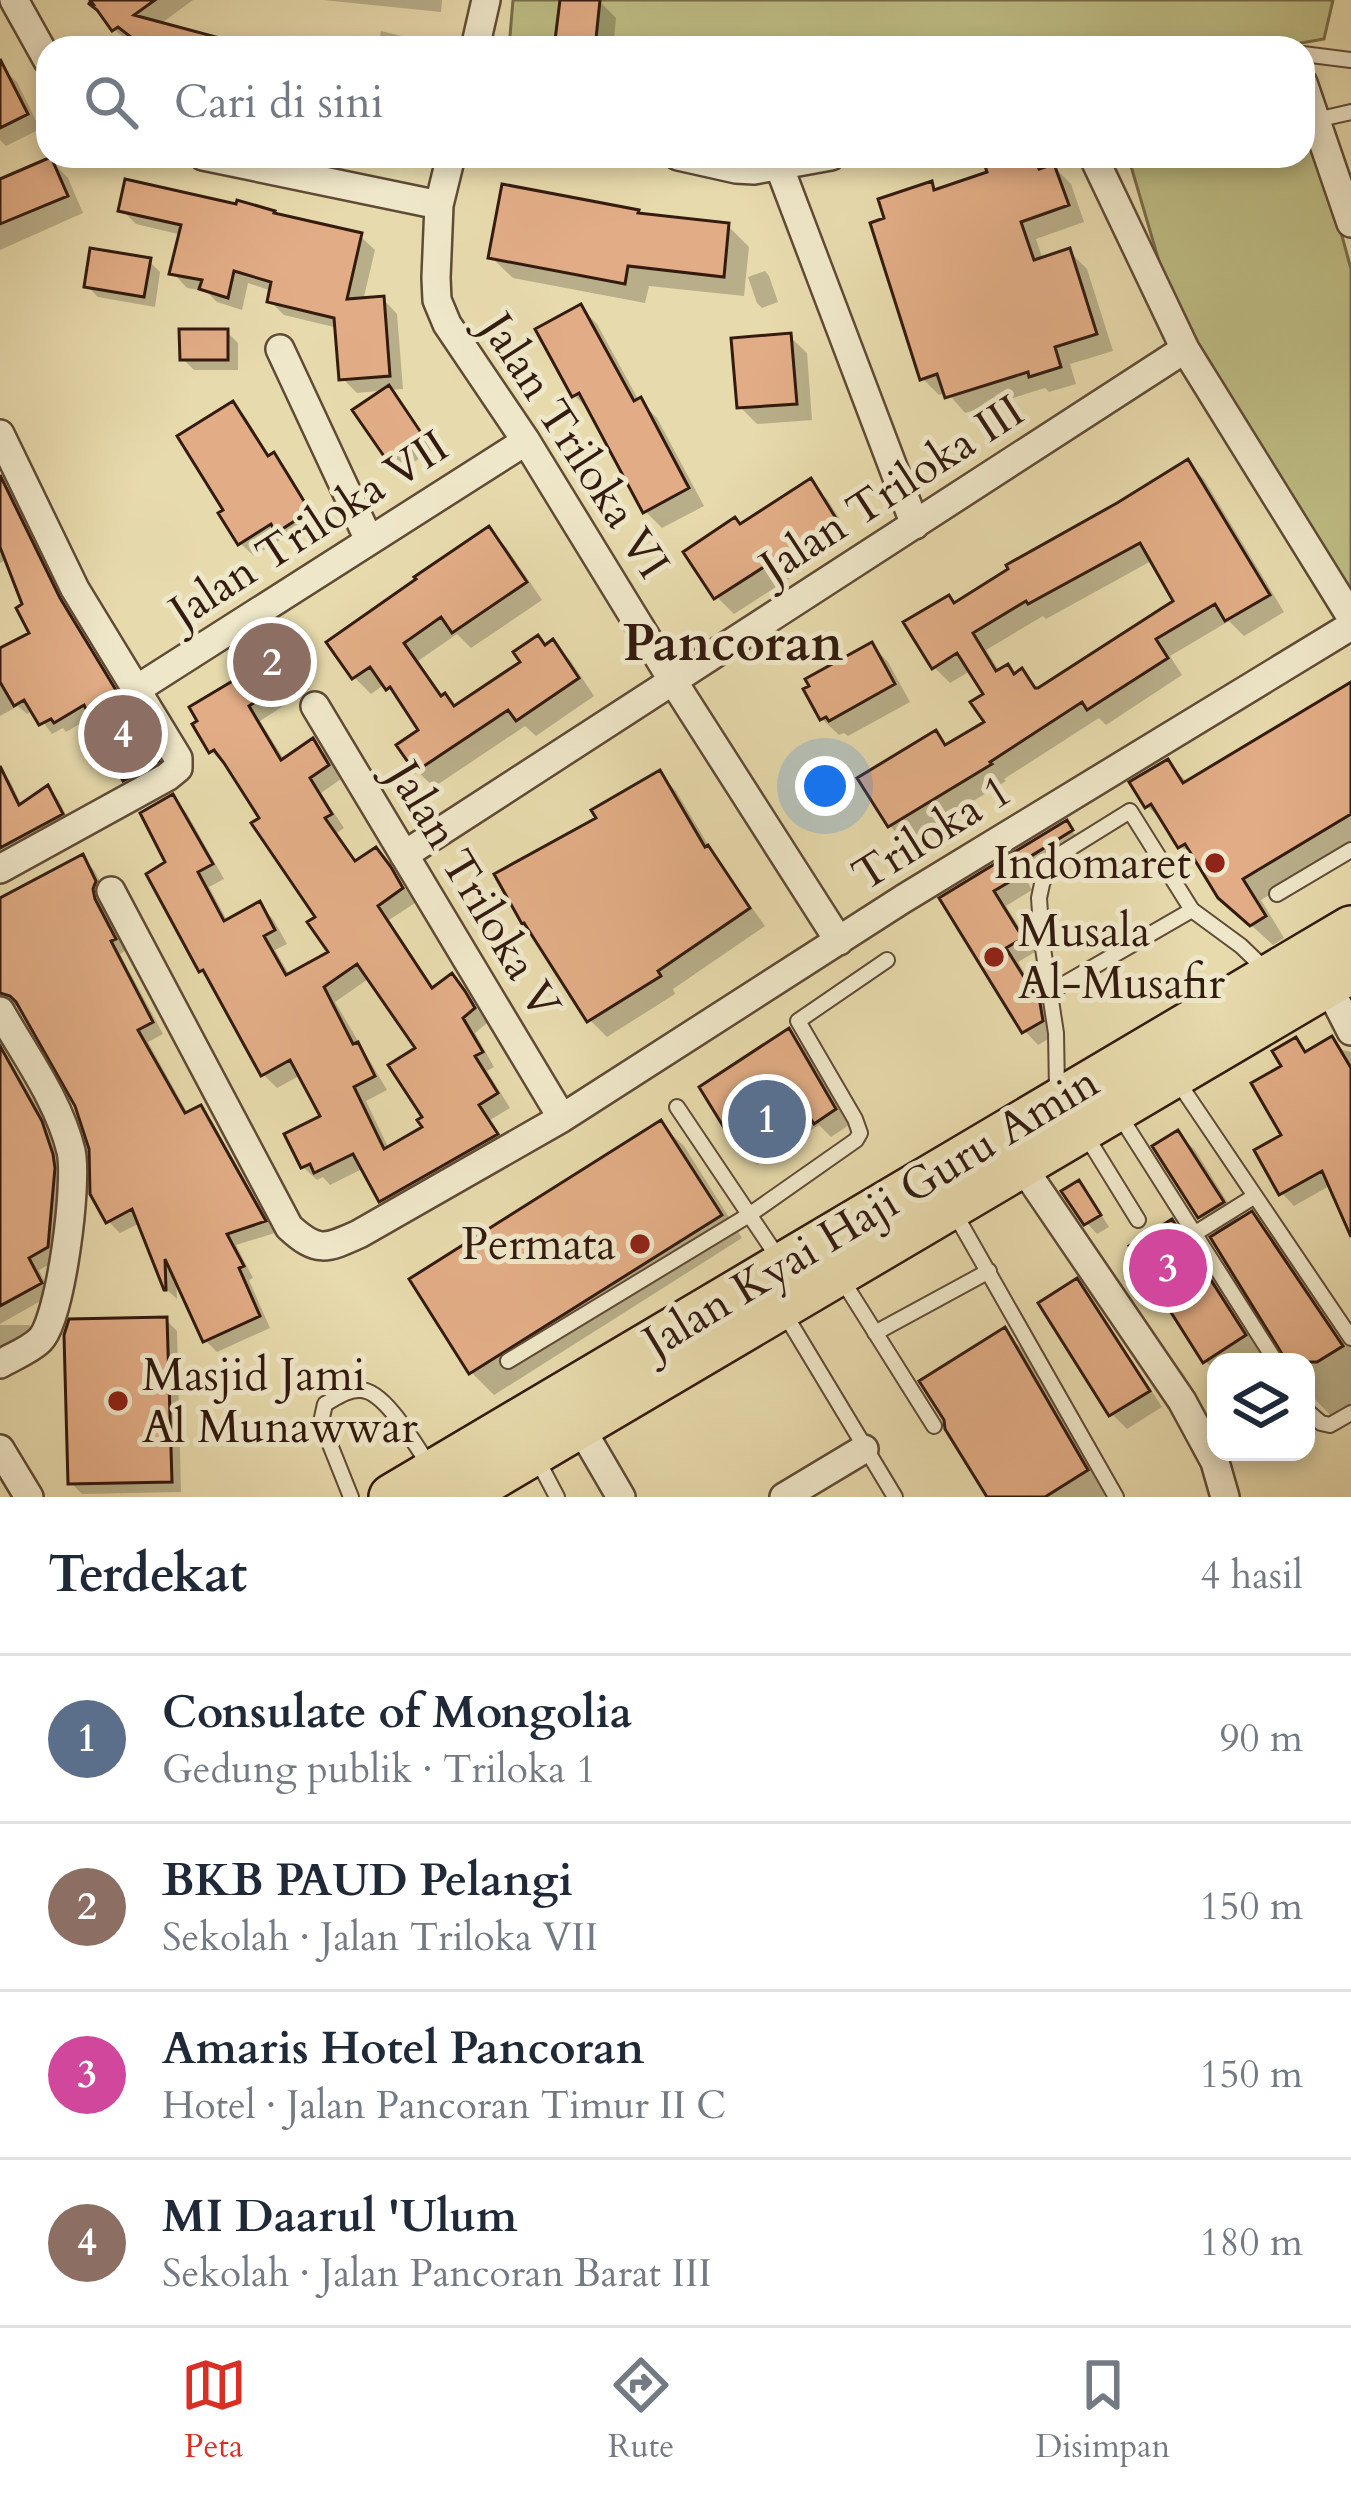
<!DOCTYPE html>
<html lang="id">
<meta charset="utf-8">
<style>
:root{--surface:#fff;--page:#f2f2f3;--text:#1f2937;--muted:#747a83;--line:#e0e1e3;--accent:#d93025}
body{margin:0;font-family:Cardo,serif;background:var(--page);color:var(--text)}
.controls{position:absolute;right:36px;bottom:36px;display:grid;overflow:hidden;border-radius:24px;box-shadow:0 6px 18px #0003}
.controls button{width:108px;height:108px;display:grid;place-items:center;padding:0;border:0;border-bottom:3px solid var(--line);background:var(--surface);color:var(--text);font:60px sans-serif}
.you{position:absolute;left:825px;top:786px;width:42px;height:42px;margin:-30px;border:9px solid #fff;border-radius:50%;background:#1a73e8;box-shadow:0 0 0 18px #1a73e833}
.badge{display:grid;place-items:center;width:78px;height:78px;border-radius:50%;background:var(--accent);color:#fff;font-size:39px;font-weight:700}
.pin{position:absolute;translate:-50% -50%;border:6px solid #fff;box-shadow:0 3px 12px #0006}
.list{margin:0;padding:0;list-style:none}
h2{display:flex;justify-content:space-between;align-items:center;height:156px;margin:0;padding:0 48px;font-size:51px}
h2 small{font-size:39px;font-weight:400;color:var(--muted)}
.list li{display:grid;grid-template-columns:78px 1fr auto;gap:36px;align-items:center;box-sizing:border-box;height:168px;padding:0 48px;border-top:3px solid var(--line)}
.list b{display:block;font-size:45px;white-space:nowrap}
.list p{margin:0;font-size:39px;white-space:nowrap;color:var(--muted)}
.list em{font-size:39px;font-style:normal;color:var(--muted)}
.icon{flex:none;width:66px;height:66px;fill:none;stroke:currentColor;stroke-width:2;stroke-linecap:round;stroke-linejoin:round}
.map{position:relative;flex:none;width:1351px;height:1497px;overflow:hidden}
.search{position:absolute;background:var(--surface);box-shadow:0 6px 18px #0003;left:36px;right:36px;top:36px;height:132px;display:flex;align-items:center;gap:30px;box-sizing:border-box;padding:0 42px;border-radius:36px;color:var(--muted);font-size:45px}
.sheet{height:828px;background:var(--surface)}
nav{display:flex;justify-content:space-around;align-items:center;box-sizing:border-box;height:168px;border-top:3px solid var(--line);background:var(--surface);font-size:33px;color:var(--muted)}
nav a{display:grid;justify-items:center;gap:6px}
nav .on{color:var(--accent)}
.map>svg:first-child{display:block}
.green{fill:#bebd84;stroke:#786c4a;stroke-width:3}
.shadow{fill:#0003;fill-rule:evenodd}
.building{fill:#e2ad86;stroke:#331b0f;stroke-width:3;fill-rule:evenodd}
.lines{fill:none;stroke-linecap:round;stroke-linejoin:round}
.service-casing{stroke:#604b36;stroke-width:18}
.minor-casing{stroke:#604b36;stroke-width:32}
.primary-casing{stroke:#331b0f;stroke-width:50}
.service{stroke:#efe7c9;stroke-width:14}
.minor{stroke:#efe7c9;stroke-width:27}
.primary{stroke:#e7daac;stroke-width:45}
.poi-dot{fill:#8f2418;stroke:#efe7c9;stroke-width:4.5}
.labels{text-anchor:middle;dominant-baseline:central;stroke-width:10;stroke-linejoin:round;paint-order:stroke}
.street-label{font-size:45px;fill:#331b0f;stroke:#efe7c9}
.poi-label{font-size:45px;fill:#331b0f;stroke:#efe7c9;text-anchor:end}
.quarter-label{font-size:51px;font-weight:bold;fill:#331b0f;stroke:#efe7c9}
</style>
<div class="map">
<svg width="1351" height="1497" viewBox="0 0 1351 1497">
<rect width="100%" height="100%" fill="#e7daac"/>
<filter id="stains"><feTurbulence type="fractalNoise" baseFrequency=".00167" numOctaves="4"/><feColorMatrix values="0 0 0 0 .2 0 0 0 0 .09 0 0 0 0 .02 0 0 0 .5 -.17"/></filter>
<radialGradient id="worn" r=".72"><stop offset=".6" stop-color="#630" stop-opacity="0"/><stop offset="1" stop-color="#630" stop-opacity=".3"/></radialGradient>
<path class="green" d="M 513,0 L 1333,0 L 1324,39 L 1273,48 L 509,48 Z
M 1303,93 L 1351,269 L 1351,599 L 1199,397 L 1128,156 L 1303,156 Z"/>
<path class="shadow" d="M 94,0 L 193,0 L 159,25 L 245,48 L 145,48 L 137,41 L 131,45 L 114,29 Z
M 323,0 L 442,0 L 441,12 Z
M 563,0 L 599,1 L 616,18 L 613,48 L 557,48 Z
M 381,31 L 406,37 L 417,48 L 377,48 Z
M 312,40 L 348,48 L 310,48 Z
M 2,68 L 17,82 L 40,129 L 6,146 L 0,140 L 0,69 Z
M 1016,156 L 1036,156 L 1048,169 L 1054,167 L 1071,184 L 1084,222 L 1036,239 L 1043,260 L 1070,252 L 1087,269 L 1113,351 L 1070,364 L 1076,384 L 1049,392 L 1045,388 L 965,413 L 947,392 L 939,395 L 922,378 L 888,220 L 931,185 L 938,192 L 991,174 Z
M 51,161 L 68,178 L 83,213 L 0,250 L 0,183 Z
M 122,210 L 360,236 L 375,250 L 363,301 L 383,299 L 397,314 L 403,389 L 390,390 L 433,449 L 401,471 L 390,460 L 387,390 L 357,393 L 342,378 L 338,328 L 284,315 L 270,301 L 272,291 L 248,283 L 242,310 L 217,302 L 206,291 L 187,288 L 173,273 L 182,235 L 136,224 Z
M 640,216 L 728,226 L 749,247 L 744,296 L 649,286 L 645,303 L 513,278 L 491,257 Z
M 149,261 L 160,272 L 155,307 L 98,297 L 87,286 Z
M 765,271 L 769,276 L 778,302 L 762,308 L 757,303 L 748,277 Z
M 580,307 L 597,324 L 638,399 L 657,418 L 704,506 L 662,528 L 645,511 L 591,412 L 574,395 Z
M 227,332 L 238,343 L 238,370 L 194,370 L 183,359 Z
M 789,336 L 807,353 L 812,420 L 757,424 L 740,407 Z
M 233,405 L 246,418 L 271,458 L 273,456 L 287,470 L 321,526 L 292,544 L 285,537 L 254,556 L 240,543 L 227,510 Z
M 1188,463 L 1204,479 L 1284,612 L 1244,636 L 1229,621 L 1170,656 L 1182,675 L 1106,725 L 1099,718 L 1004,779 L 1006,781 L 906,842 L 890,826 L 935,734 L 948,747 L 988,723 L 987,695 L 972,670 L 950,683 L 934,667 L 955,605 ZM 1153,560 L 1177,602 L 1040,690 L 1022,672 L 1016,677 L 1000,672 L 986,650 L 1043,616 L 1046,619 Z
M 0,480 L 10,490 L 69,612 L 167,772 L 136,789 L 126,779 L 93,716 L 66,732 L 63,728 L 52,734 L 34,710 L 27,714 L 18,706 L 0,716 L 0,651 L 34,635 L 26,605 L 7,564 L 4,561 L 0,563 Z
M 810,482 L 827,499 L 852,538 L 734,614 L 717,597 L 741,527 Z
M 489,530 L 506,547 L 542,600 L 471,648 L 457,634 L 418,661 L 444,698 L 456,708 L 553,643 L 570,660 L 594,696 L 536,736 L 525,726 L 434,787 L 417,771 L 423,731 L 406,706 L 385,684 L 371,694 L 354,677 Z
M 272,636 L 286,650 L 310,689 L 260,721 L 285,761 L 313,742 L 327,756 L 341,779 L 321,793 L 344,828 L 337,833 L 357,863 L 389,864 L 415,903 L 389,920 L 435,990 L 452,977 L 465,991 L 487,1023 L 475,1033 L 494,1067 L 487,1071 L 510,1108 L 490,1120 L 509,1148 L 395,1214 L 382,1200 L 364,1168 L 330,1185 L 323,1177 L 317,1180 L 303,1167 L 324,1118 L 301,1075 L 277,1088 L 263,1074 L 213,982 L 201,970 L 169,864 L 172,798 L 186,812 L 224,879 L 209,887 L 228,922 L 259,905 L 273,919 L 287,944 L 275,950 L 290,976 L 332,953 L 320,917 L 263,819 L 228,763 L 225,765 L 211,751 L 260,668 ZM 368,979 L 419,1049 L 427,1129 L 389,1149 L 366,1101 L 387,1090 L 335,1002 Z
M 872,645 L 888,662 L 910,702 L 848,736 L 844,733 L 839,735 L 822,719 Z
M 1351,686 L 1351,846 L 1261,900 L 1284,938 L 1273,945 L 1243,918 L 1181,846 L 1169,827 L 1147,806 L 1168,762 L 1188,783 Z
M 0,769 L 10,781 L 22,806 L 48,789 L 58,799 L 71,825 L 0,865 Z
M 659,774 L 676,791 L 716,858 L 765,926 L 673,989 L 675,994 L 607,1037 L 590,1020 L 600,819 Z
M 1066,824 L 1084,845 L 1027,881 L 1032,890 L 1006,906 L 1035,952 L 1018,962 L 1053,1020 L 1055,1035 L 1038,1045 L 1025,1031 L 943,899 Z
M 82,858 L 94,870 L 107,895 L 104,903 L 106,914 L 125,951 L 120,954 L 163,1034 L 148,1042 L 188,1114 L 200,1109 L 212,1121 L 275,1233 L 236,1245 L 253,1278 L 249,1280 L 270,1328 L 217,1352 L 205,1340 L 176,1276 L 177,1299 L 166,1289 L 140,1223 L 120,1233 L 108,1221 L 91,1146 L 69,1087 L 21,1006 L 4,1006 L 0,1010 L 0,902 Z
M 789,1032 L 803,1047 L 849,1125 L 831,1137 L 819,1125 L 757,1165 L 742,1150 Z
M 1333,1039 L 1343,1050 L 1351,1052 L 1351,1229 L 1331,1185 L 1294,1206 L 1282,1193 L 1286,1136 L 1285,1067 L 1295,1040 L 1308,1053 Z
M 0,1043 L 45,1120 L 64,1169 L 59,1259 L 39,1270 L 51,1295 L 0,1324 Z
M 661,1124 L 684,1146 L 742,1238 L 494,1395 L 471,1372 L 413,1280 Z
M 1178,1134 L 1195,1150 L 1240,1222 L 1251,1215 L 1297,1261 L 1351,1340 L 1351,1415 L 1338,1423 L 1306,1390 L 1306,1362 L 1290,1362 L 1219,1235 L 1200,1216 Z
M 1078,1184 L 1089,1195 L 1109,1227 L 1097,1234 L 1087,1223 Z
M 1172,1223 L 1188,1240 L 1260,1353 L 1246,1362 L 1216,1362 L 1216,1371 L 1205,1361 Z
M 1076,1282 L 1091,1297 L 1162,1407 L 1127,1429 L 1112,1414 Z
M 166,1320 L 177,1331 L 181,1492 L 82,1494 L 71,1483 Z
M 0,1325 L 29,1325 L 40,1336 L 0,1363 Z
M 1004,1331 L 1027,1354 L 1108,1494 L 1103,1497 L 991,1497 L 946,1419 Z"/>
<path class="building" d="M 90,0 L 155,0 L 134,15 L 231,41 L 230,48 L 145,48 L 118,27 L 112,31 L 97,10 L 88,3 L 93,4 Z
M 560,0 L 600,0 L 595,48 L 554,48 Z
M 0,59 L 28,114 L 0,128 Z
M 1007,156 L 1035,156 L 1039,169 L 1054,164 L 1069,205 L 1021,222 L 1034,260 L 1070,248 L 1097,334 L 1055,347 L 1061,367 L 1029,377 L 1028,372 L 945,398 L 937,374 L 920,380 L 870,223 L 884,218 L 878,199 L 932,181 L 934,190 L 987,172 L 984,163 Z
M 51,157 L 68,196 L 0,224 L 0,179 Z
M 125,179 L 236,204 L 237,200 L 275,211 L 274,213 L 362,233 L 347,299 L 384,296 L 390,376 L 339,380 L 334,318 L 267,302 L 271,282 L 234,271 L 228,298 L 199,289 L 202,280 L 169,274 L 181,225 L 118,211 Z
M 502,184 L 639,210 L 638,213 L 729,223 L 724,277 L 628,266 L 625,284 L 488,258 Z
M 90,248 L 151,258 L 144,297 L 84,287 Z
M 581,304 L 634,401 L 641,397 L 689,488 L 643,513 L 579,393 L 572,397 L 535,329 Z
M 179,329 L 228,329 L 228,360 L 180,360 Z
M 791,333 L 797,404 L 737,408 L 731,338 Z
M 389,385 L 424,437 L 388,462 L 352,410 Z
M 233,401 L 268,456 L 274,452 L 310,511 L 276,533 L 271,524 L 238,545 L 218,513 L 223,510 L 177,436 Z
M 1188,459 L 1270,595 L 1225,621 L 1215,604 L 1156,639 L 1168,658 L 1087,710 L 1082,702 L 990,762 L 992,764 L 888,827 L 857,778 L 936,730 L 945,745 L 984,722 L 970,702 L 983,694 L 957,653 L 932,669 L 903,622 L 949,595 L 954,603 L 1008,569 L 1006,565 L 1117,503 ZM 1140,543 L 1173,601 L 1038,688 L 1035,688 L 1022,668 L 1014,674 L 1008,664 L 996,671 L 973,633 L 1026,601 L 1028,604 Z
M 0,475 L 60,598 L 159,761 L 123,781 L 84,705 L 54,723 L 51,719 L 39,725 L 24,700 L 14,706 L 0,682 L 0,648 L 29,633 L 16,608 L 22,604 L 0,547 Z
M 811,478 L 837,520 L 714,599 L 683,552 L 735,517 L 740,524 Z
M 489,526 L 527,582 L 452,633 L 441,617 L 404,643 L 441,696 L 445,693 L 454,706 L 520,662 L 513,652 L 538,635 L 545,645 L 553,639 L 579,678 L 516,721 L 508,710 L 415,772 L 396,745 L 418,730 L 390,687 L 386,690 L 370,667 L 352,679 L 326,642 L 416,579 L 414,577 Z
M 273,632 L 299,674 L 249,706 L 281,760 L 313,738 L 329,765 L 310,778 L 332,814 L 325,818 L 355,861 L 376,847 L 391,867 L 403,888 L 378,906 L 432,988 L 452,973 L 465,991 L 475,1008 L 463,1018 L 483,1052 L 475,1056 L 498,1093 L 479,1105 L 498,1134 L 379,1202 L 353,1154 L 314,1173 L 310,1164 L 301,1168 L 284,1134 L 320,1116 L 290,1060 L 261,1076 L 203,970 L 199,972 L 146,874 L 165,862 L 140,813 L 173,794 L 213,864 L 198,872 L 224,921 L 260,901 L 275,930 L 264,936 L 286,975 L 328,952 L 307,922 L 315,917 L 251,823 L 259,818 L 224,763 L 214,750 L 209,753 L 192,724 L 197,721 L 189,707 L 256,667 L 246,650 ZM 357,964 L 415,1048 L 388,1065 L 422,1117 L 417,1120 L 422,1127 L 384,1149 L 354,1087 L 375,1076 L 358,1042 L 353,1044 L 324,987 Z
M 872,642 L 895,684 L 829,721 L 826,717 L 820,720 L 803,689 L 809,686 L 805,679 Z
M 1351,682 L 1351,814 L 1243,879 L 1266,916 L 1250,926 L 1218,898 L 1185,844 L 1178,848 L 1151,804 L 1145,808 L 1129,782 L 1168,759 L 1183,783 Z
M 0,766 L 19,805 L 48,785 L 63,814 L 0,848 Z
M 660,770 L 705,847 L 708,845 L 750,908 L 658,971 L 661,976 L 587,1022 L 524,923 L 522,924 L 494,874 L 596,818 L 591,810 Z
M 1067,820 L 1073,830 L 1015,866 L 1021,875 L 994,891 L 1023,938 L 1006,948 L 1040,1003 L 1043,1021 L 1022,1033 L 939,898 Z
M 83,854 L 96,881 L 93,889 L 95,899 L 116,939 L 111,941 L 153,1022 L 138,1030 L 185,1113 L 201,1105 L 266,1221 L 227,1234 L 244,1266 L 239,1268 L 260,1316 L 203,1342 L 165,1259 L 166,1290 L 164,1290 L 132,1209 L 106,1223 L 90,1194 L 89,1149 L 75,1106 L 16,1002 L 10,996 L 0,993 L 0,898 Z
M 789,1028 L 836,1109 L 814,1124 L 805,1110 L 739,1152 L 699,1087 Z
M 1332,1036 L 1351,1068 L 1351,1237 L 1322,1171 L 1279,1195 L 1254,1150 L 1281,1135 L 1251,1083 L 1281,1066 L 1272,1051 L 1296,1037 L 1305,1052 Z
M 0,1046 L 42,1121 L 53,1154 L 55,1168 L 48,1247 L 29,1258 L 42,1283 L 0,1306 Z
M 661,1120 L 722,1215 L 469,1374 L 409,1279 Z
M 1178,1130 L 1224,1202 L 1198,1218 L 1152,1146 Z
M 1079,1180 L 1101,1215 L 1084,1225 L 1061,1191 Z
M 1252,1211 L 1343,1346 L 1317,1362 L 1287,1362 L 1210,1237 Z
M 1172,1219 L 1246,1335 L 1203,1363 L 1129,1246 Z
M 1077,1278 L 1150,1391 L 1109,1416 L 1038,1303 Z
M 167,1317 L 172,1482 L 68,1484 L 64,1335 L 69,1319 Z
M 1005,1327 L 1088,1470 L 1045,1497 L 987,1497 L 945,1429 L 944,1420 L 919,1381 Z"/>
<g class="lines">
<g class="service-casing">
<path id="service" d="M 1303,54 L 1351,60
M 1316,120 L 1351,112
M 1277,894 L 1351,850
M 1050,992 L 1192,910
M 1176,1079 L 1351,1338
M 1057,1091 L 1056,1033 L 1042,942 L 1039,898 L 1042,884 L 1051,860 L 1130,811 L 1192,910 L 1241,946 L 1268,972
M 677,1107 L 781,1262
M 1118,1113 L 1276,1362
M 1085,1134 L 1138,1220
M 954,1212 L 1116,1497
M 1194,1234 L 1255,1196
M 841,1278 L 934,1426
M 783,1311 L 895,1497
M 875,1333 L 989,1271
M 508,1361 L 749,1215 L 856,1140 L 860,1133 L 855,1119 L 798,1021 L 887,960
M 1306,1410 L 1321,1423 L 1330,1425 L 1351,1413
M 536,1457 L 557,1497
M 351,1497 L 321,1422 L 325,1404 C 336,1398 348,1389 361,1390 C 386,1391 417,1448 431,1468"/>
</g>
<g class="minor-casing">
<path id="minor" d="M 14,0 L 48,61
M 475,48 L 486,0
M 1303,83 L 1351,223
M 203,156 L 439,205
M 451,156 L 439,205 L 436,278 L 437,300 L 447,324 L 526,441 L 673,681 L 839,941
M 678,156 L 736,169 L 754,170 L 831,156
M 1093,156 L 1185,349 L 1351,617
M 779,166 L 915,525
M 280,349 L 369,540
M 0,434 L 75,589 L 178,758 L 178,768 L 167,777 L 0,869
M 137,689 L 526,441
M 315,706 L 562,1118
M 404,855 L 1185,349
M 111,891 L 289,1227 C 317,1253 326,1249 359,1234 L 562,1118 L 903,899 L 1351,626
M 1327,984 L 1351,1031
M 0,1011 C 25,1055 59,1101 71,1151 C 78,1182 61,1319 40,1340 C 30,1350 12,1357 0,1364
M 1022,1166 L 1182,1401 L 1215,1462 L 1225,1497
M 579,1425 L 621,1497
M 0,1449 L 29,1497
M 784,1497 L 864,1449"/>
</g>
<g class="primary-casing">
<path id="primary" d="M 392,1497 L 1351,929
M 458,1497 L 1351,970"/>
</g>
<use href="#service" class="service"/>
<use href="#minor" class="minor"/>
<use href="#primary" class="primary"/>
</g>
<g class="poi-dot">
<circle cx="1215" cy="863" r="12"/>
<circle cx="994" cy="957" r="12"/>
<circle cx="640" cy="1244" r="12"/>
<circle cx="118" cy="1401" r="12"/>
</g>
<g class="labels">
<g class="street-label">
<text transform="translate(575 446) rotate(57)">Jalan Triloka VI</text>
<text transform="translate(892 489) rotate(-33)">Jalan Triloka III</text>
<text transform="translate(309 529) rotate(-33)">Jalan Triloka VII</text>
<text transform="translate(932 833) rotate(-32)">Triloka 1</text>
<text transform="translate(474 890) rotate(59)">Jalan Triloka V</text>
<text transform="translate(871 1212) rotate(-31)">Jalan Kyai Haji Guru Amin</text>
</g>
<g class="poi-label">
<text x="1191" y="863">Indomaret</text>
<text x="1018" y="931" text-anchor="start">Musala<tspan x="1018" dy="52">Al-Musafir</tspan></text>
<text x="616" y="1244">Permata</text>
<text x="142" y="1375" text-anchor="start">Masjid Jami<tspan x="142" dy="52">Al Munawwar</tspan></text>
</g>
<g class="quarter-label">
<text x="733" y="644">Pancoran</text>
</g>
</g>
<rect width="100%" height="100%" filter="url(#stains)"/>
<rect width="100%" height="100%" fill="url(#worn)"/>
</svg>
<div class="controls">
<button><svg class="icon" aria-label="layers" viewBox="0 0 24 24"><path d="M12 4l9 5-9 5-9-5zM3 14l9 5 9-5"/></svg></button>
</div>
<div class="you"></div>
<div class="pin badge" style="left:767px;top:1119px;background:#5c6f8a">1</div>
<div class="pin badge" style="left:272px;top:662px;background:#8d6e63">2</div>
<div class="pin badge" style="left:1168px;top:1268px;background:#d1479c">3</div>
<div class="pin badge" style="left:123px;top:734px;background:#8d6e63">4</div>
<div class="search"><svg class="icon" aria-label="search" viewBox="0 0 24 24"><circle cx="10" cy="10" r="6"/><path d="M15 15l6 6"/></svg>Cari di sini</div>
</div>
<section class="sheet">
<h2>Terdekat<small>4 hasil</small></h2>
<ul class="list">
<li><span class="badge" style="background:#5c6f8a">1</span><div><b>Consulate of Mongolia</b><p>Gedung publik · Triloka 1</p></div><em>90 m</em></li>
<li><span class="badge" style="background:#8d6e63">2</span><div><b>BKB PAUD Pelangi</b><p>Sekolah · Jalan Triloka VII</p></div><em>150 m</em></li>
<li><span class="badge" style="background:#d1479c">3</span><div><b>Amaris Hotel Pancoran</b><p>Hotel · Jalan Pancoran Timur II C</p></div><em>150 m</em></li>
<li><span class="badge" style="background:#8d6e63">4</span><div><b>MI Daarul 'Ulum</b><p>Sekolah · Jalan Pancoran Barat III</p></div><em>180 m</em></li>
</ul>
</section>
<nav>
<a class="on"><svg class="icon" aria-label="map" viewBox="0 0 24 24"><path d="M3 6l6-2 6 2 6-2v14l-6 2-6-2-6 2zM9 4v14M15 6v14"/></svg>Peta</a>
<a><svg class="icon" aria-label="directions" viewBox="0 0 24 24"><path d="M12 3l9 9-9 9-9-9zM9 14v-3h6M13 9l2 2-2 2"/></svg>Rute</a>
<a><svg class="icon" aria-label="saved" viewBox="0 0 24 24"><path d="M7 4h10v16l-5-4-5 4z"/></svg>Disimpan</a>
</nav>
